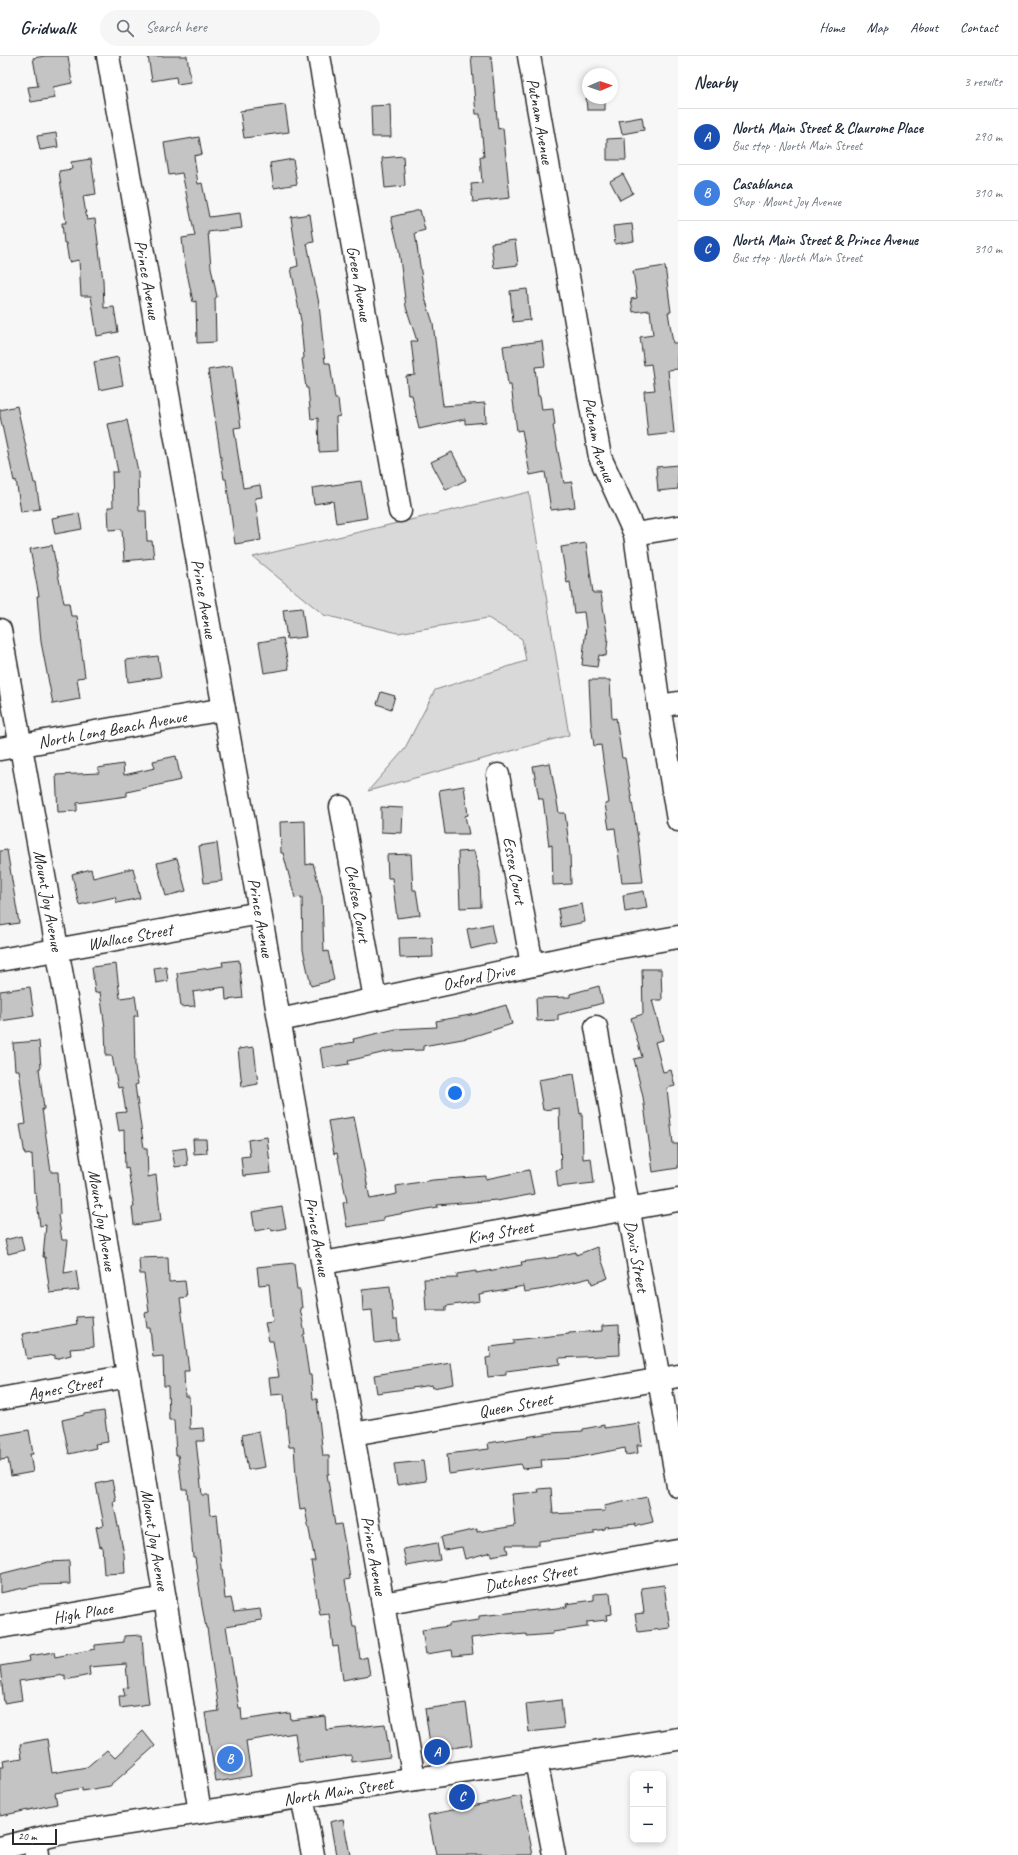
<!DOCTYPE html>
<meta charset="utf-8">
<style>
:root{--surface:#fff;--page:#f6f6f7;--text:#1f2937;--muted:#747a83;--line:#e0e1e3;--accent:#b45309}
body{margin:0;font-family:Caveat,sans-serif;background:var(--page);color:var(--text)}
.controls{position:absolute;right:12px;bottom:12px;display:grid;overflow:hidden;border-radius:8px;box-shadow:0 2px 6px #0003}
.controls button{width:36px;height:36px;display:grid;place-items:center;padding:0;border:0;border-bottom:1px solid var(--line);background:var(--surface);color:var(--text);font:20px sans-serif}
.compass{position:absolute;left:582px;top:12px;width:36px;height:36px;border-radius:50%;background:var(--surface);box-shadow:0 2px 6px #0003;rotate:88deg}
.scale{position:absolute;left:12px;bottom:10px;width:45px;box-sizing:border-box;padding-left:4px;border:2px solid #2b2b2b;border-top:0;font-size:11px;line-height:14px;white-space:nowrap;color:#2b2b2b;-webkit-text-stroke:3px #fff;paint-order:stroke}
.you{position:absolute;left:455px;top:1037px;width:14px;height:14px;margin:-10px;border:3px solid #fff;border-radius:50%;background:#1a73e8;box-shadow:0 0 0 6px #1a73e833}
.badge{display:grid;place-items:center;width:26px;height:26px;border-radius:50%;background:var(--accent);color:#fff;font-size:13px;font-weight:700}
.pin{position:absolute;translate:-50% -50%;border:2px solid #fff;box-shadow:0 1px 4px #0006}
.list{margin:0;padding:0;list-style:none}
h2{display:flex;justify-content:space-between;align-items:center;height:52px;margin:0;padding:0 16px;font-size:17px}
h2 small{font-size:13px;font-weight:400;color:var(--muted)}
.list li{display:grid;grid-template-columns:26px 1fr auto;gap:12px;align-items:center;box-sizing:border-box;height:56px;padding:0 16px;border-top:1px solid var(--line)}
.list b{display:block;font-size:15px;white-space:nowrap}
.list p{margin:0;font-size:13px;white-space:nowrap;color:var(--muted)}
.list em{font-size:13px;font-style:normal;color:var(--muted)}
.icon{flex:none;width:22px;height:22px;fill:none;stroke:currentColor;stroke-width:2;stroke-linecap:round;stroke-linejoin:round}
.map{position:relative;flex:none;width:678px;height:1799px;overflow:hidden}
header{display:flex;align-items:center;gap:24px;box-sizing:border-box;height:56px;padding:0 20px;background:var(--surface);border-bottom:1px solid var(--line)}
header strong{font-size:19px}
nav{display:flex;gap:22px;margin-inline-start:auto;font-size:14px}
.search{width:280px;height:36px;background:var(--page);display:flex;align-items:center;gap:10px;box-sizing:border-box;padding:0 14px;border-radius:22px;color:var(--muted);font-size:15px}
main{display:flex}
aside{flex:1;background:var(--surface)}
.map>svg:first-child{display:block}
.green{fill:#d9d9d9;stroke:#828282}
.building{fill:#c4c4c4;stroke:#2b2b2b}
.lines{fill:none;stroke-linecap:round;stroke-linejoin:round}
.minor-casing{stroke:#2b2b2b;stroke-width:25}
.major-casing{stroke:#2b2b2b;stroke-width:25}
.minor{stroke:#fff;stroke-width:22}
.major{stroke:#fff;stroke-width:22}
.labels{text-anchor:middle;dominant-baseline:central;stroke-width:3;stroke-linejoin:round;paint-order:stroke}
.street-label{font-size:17px;fill:#2b2b2b;stroke:#fff}
</style>
<header>
<strong>Gridwalk</strong>
<div class="search"><svg class="icon" aria-label="search" viewBox="0 0 24 24"><circle cx="10" cy="10" r="6"/><path d="M15 15l6 6"/></svg>Search here</div>
<nav><a>Home</a><a>Map</a><a>About</a><a>Contact</a></nav>
</header>
<main>
<div class="map">
<svg width="678" height="1799" viewBox="0 0 678 1799">
<rect width="100%" height="100%" fill="#f7f7f7"/>
<filter id="ink" filterUnits="userSpaceOnUse"><feTurbulence type="fractalNoise" baseFrequency=".025" numOctaves="2"/><feDisplacementMap in="SourceGraphic" scale="8" xChannelSelector="R" yChannelSelector="G"/><feConvolveMatrix kernelMatrix="1 2 1 2 8 2 1 2 1" color-interpolation-filters="sRGB"/></filter>
<g filter="url(#ink)">
<path class="green" d="M 529,436 L 569,679 L 368,735 L 404,694 L 435,634 L 526,605 L 522,583 L 488,562 L 398,577 L 324,559 L 253,501 Z"/>
<path class="building" d="M 45,0 L 68,0 L 72,27 L 53,31 L 55,42 L 31,46 L 28,31 L 38,30 L 33,2 Z
M 148,0 L 187,0 L 191,26 L 177,28 L 176,21 L 152,25 Z
M 471,0 L 491,0 L 498,73 L 503,72 L 510,142 L 473,146 L 471,128 L 482,127 L 480,101 L 484,101 L 480,58 L 476,58 Z
M 586,42 L 605,42 L 605,54 L 587,54 Z
M 285,49 L 289,76 L 244,82 L 240,55 Z
M 390,49 L 391,81 L 372,81 L 371,50 Z
M 642,61 L 644,74 L 622,78 L 619,65 Z
M 56,77 L 58,91 L 40,94 L 37,80 Z
M 199,81 L 202,98 L 194,100 L 198,128 L 202,127 L 209,161 L 240,157 L 242,172 L 208,176 L 211,211 L 217,241 L 215,242 L 216,286 L 197,287 L 196,245 L 193,246 L 184,202 L 182,182 L 195,180 L 182,117 L 169,119 L 164,87 Z
M 625,82 L 626,104 L 607,104 L 607,83 Z
M 403,100 L 405,130 L 385,132 L 382,102 Z
M 91,103 L 96,138 L 83,140 L 87,164 L 95,163 L 103,224 L 104,252 L 114,251 L 118,276 L 97,280 L 91,240 L 81,240 L 79,204 L 69,206 L 66,187 L 64,187 L 62,167 L 66,167 L 59,115 L 72,113 L 71,106 Z
M 293,103 L 297,128 L 274,132 L 270,107 Z
M 623,118 L 633,137 L 620,144 L 610,125 Z
M 420,154 L 425,174 L 415,177 L 425,242 L 433,267 L 443,350 L 485,347 L 486,366 L 465,368 L 465,363 L 419,373 L 412,339 L 408,339 L 406,320 L 415,319 L 411,285 L 417,285 L 406,251 L 399,194 L 391,161 Z
M 310,158 L 314,186 L 307,187 L 319,248 L 325,307 L 330,307 L 335,343 L 338,343 L 340,360 L 336,361 L 337,395 L 319,396 L 318,362 L 311,363 L 308,332 L 306,332 L 302,303 L 304,302 L 301,270 L 302,270 L 291,212 L 298,210 L 291,161 Z
M 632,168 L 634,185 L 615,188 L 613,170 Z
M 515,184 L 518,209 L 494,212 L 491,187 Z
M 665,210 L 671,256 L 668,256 L 673,287 L 678,287 L 678,313 L 668,314 L 674,377 L 648,380 L 644,335 L 655,334 L 651,308 L 644,309 L 640,281 L 653,279 L 650,254 L 633,256 L 631,243 L 637,242 L 633,215 Z
M 527,233 L 530,264 L 513,266 L 510,235 Z
M 542,285 L 545,310 L 535,311 L 538,340 L 540,340 L 542,354 L 553,353 L 555,369 L 553,370 L 564,427 L 572,426 L 575,451 L 551,454 L 545,416 L 530,419 L 522,374 L 517,375 L 511,329 L 508,329 L 503,290 Z
M 118,301 L 123,329 L 99,334 L 94,306 Z
M 232,310 L 241,371 L 234,372 L 243,432 L 260,429 L 262,441 L 255,442 L 261,484 L 235,488 L 226,423 L 224,423 L 208,314 Z
M 17,350 L 34,427 L 36,427 L 40,453 L 21,456 L 16,424 L 14,425 L 0,360 L 0,354 Z
M 127,364 L 138,415 L 139,455 L 146,455 L 147,485 L 152,485 L 154,502 L 124,505 L 122,473 L 109,474 L 108,451 L 113,451 L 112,416 L 118,416 L 108,368 Z
M 452,396 L 466,424 L 446,434 L 431,406 Z
M 678,409 L 678,433 L 658,435 L 656,411 Z
M 361,425 L 367,462 L 336,467 L 333,445 L 314,448 L 312,432 Z
M 79,457 L 82,473 L 55,478 L 52,462 Z
M 586,487 L 593,537 L 601,537 L 608,583 L 606,600 L 599,599 L 597,611 L 582,609 L 586,572 L 584,556 L 574,557 L 570,526 L 567,527 L 561,491 Z
M 52,489 L 64,547 L 69,547 L 71,560 L 77,560 L 85,621 L 77,622 L 80,643 L 53,648 L 41,586 L 37,540 L 39,540 L 30,493 Z
M 302,552 L 306,581 L 287,583 L 283,554 Z
M 283,582 L 289,613 L 264,617 L 259,586 Z
M 158,600 L 161,621 L 128,626 L 126,604 Z
M 589,624 L 610,624 L 612,663 L 616,662 L 622,702 L 625,702 L 638,783 L 643,826 L 622,827 L 615,772 L 609,773 L 605,748 L 609,747 L 601,689 L 594,690 L 591,668 Z
M 381,636 L 395,640 L 391,653 L 377,648 Z
M 176,700 L 181,724 L 127,736 L 127,740 L 77,747 L 77,755 L 58,756 L 56,719 L 99,717 L 98,712 L 123,708 L 124,719 L 155,712 L 153,705 Z
M 550,707 L 559,757 L 565,757 L 570,797 L 571,828 L 553,829 L 552,789 L 549,790 L 543,743 L 539,743 L 533,710 Z
M 464,730 L 468,759 L 465,760 L 469,778 L 445,778 L 439,734 Z
M 381,751 L 403,752 L 402,777 L 381,776 Z
M 305,765 L 306,809 L 313,807 L 322,841 L 324,896 L 328,895 L 334,924 L 311,930 L 303,894 L 302,841 L 295,842 L 283,797 L 281,797 L 280,766 Z
M 217,787 L 222,825 L 204,827 L 199,790 Z
M 7,794 L 19,867 L 0,870 L 0,795 Z
M 474,795 L 480,821 L 481,851 L 460,852 L 458,796 Z
M 411,798 L 413,834 L 416,834 L 420,859 L 397,862 L 392,822 L 388,822 L 387,799 Z
M 177,802 L 186,835 L 166,840 L 157,807 Z
M 133,812 L 140,842 L 117,847 L 115,841 L 79,849 L 72,818 L 91,813 L 93,822 Z
M 644,835 L 647,852 L 625,856 L 623,839 Z
M 582,848 L 585,866 L 561,871 L 558,853 Z
M 491,868 L 495,887 L 471,893 L 467,873 Z
M 432,881 L 433,901 L 400,902 L 399,882 Z
M 239,904 L 243,942 L 226,944 L 225,931 L 193,936 L 195,950 L 181,951 L 177,917 L 223,910 L 222,906 Z
M 116,908 L 120,942 L 135,940 L 138,960 L 134,960 L 135,1011 L 138,1028 L 135,1029 L 144,1092 L 147,1092 L 148,1121 L 156,1119 L 161,1165 L 134,1169 L 132,1151 L 134,1151 L 128,1112 L 125,1113 L 124,1074 L 119,1075 L 116,1057 L 126,1056 L 122,1031 L 118,1032 L 112,1000 L 106,1000 L 105,972 L 100,936 L 95,937 L 92,911 Z
M 166,910 L 168,925 L 156,927 L 154,912 Z
M 642,913 L 661,913 L 662,944 L 652,944 L 663,984 L 655,986 L 663,1016 L 671,1014 L 675,1030 L 667,1032 L 673,1088 L 678,1088 L 678,1112 L 653,1116 L 643,1041 L 634,1003 L 642,1001 L 631,962 L 643,958 Z
M 599,930 L 603,947 L 558,959 L 558,964 L 537,965 L 536,942 L 570,941 L 570,938 Z
M 30,931 L 34,960 L 0,965 L 0,935 Z
M 506,949 L 512,968 L 468,982 L 423,990 L 423,994 L 390,995 L 348,1005 L 349,1008 L 323,1012 L 320,992 L 354,986 L 353,983 L 396,973 L 437,971 L 436,965 L 476,958 Z
M 39,985 L 41,1012 L 39,1012 L 44,1053 L 42,1053 L 51,1116 L 58,1116 L 60,1158 L 58,1159 L 62,1184 L 68,1184 L 64,1217 L 76,1215 L 79,1234 L 50,1237 L 45,1201 L 43,1201 L 46,1169 L 40,1170 L 36,1137 L 34,1137 L 32,1098 L 25,1099 L 20,1069 L 26,1068 L 19,1014 L 15,1014 L 13,987 Z
M 254,991 L 258,1028 L 242,1031 L 238,993 Z
M 574,1018 L 580,1058 L 582,1057 L 583,1103 L 591,1102 L 594,1127 L 558,1131 L 556,1114 L 561,1113 L 559,1052 L 543,1054 L 538,1024 Z
M 354,1061 L 370,1143 L 397,1138 L 396,1130 L 433,1124 L 486,1120 L 486,1123 L 529,1114 L 534,1138 L 497,1145 L 497,1144 L 437,1149 L 438,1151 L 383,1161 L 383,1165 L 347,1171 L 343,1147 L 347,1146 L 337,1097 L 334,1098 L 328,1065 Z
M 267,1081 L 271,1117 L 243,1120 L 241,1101 L 250,1100 L 248,1084 Z
M 193,1083 L 206,1083 L 207,1097 L 194,1098 Z
M 186,1092 L 188,1109 L 175,1111 L 172,1094 Z
M 282,1151 L 286,1172 L 272,1175 L 271,1172 L 255,1175 L 252,1156 Z
M 21,1180 L 24,1194 L 8,1198 L 5,1184 Z
M 597,1191 L 608,1222 L 592,1228 L 590,1222 L 545,1233 L 525,1236 L 524,1230 L 479,1238 L 480,1245 L 446,1250 L 446,1254 L 426,1254 L 424,1223 L 457,1222 L 457,1218 L 476,1215 L 476,1217 L 522,1209 L 521,1206 L 558,1201 L 558,1200 L 576,1196 L 576,1199 Z
M 168,1201 L 169,1226 L 185,1225 L 187,1241 L 180,1242 L 189,1315 L 184,1315 L 185,1340 L 189,1340 L 190,1373 L 203,1372 L 204,1385 L 196,1385 L 202,1439 L 208,1439 L 210,1459 L 217,1458 L 225,1543 L 231,1542 L 234,1556 L 260,1553 L 262,1564 L 226,1570 L 239,1652 L 241,1652 L 242,1664 L 290,1657 L 291,1664 L 325,1660 L 326,1674 L 385,1668 L 390,1701 L 352,1706 L 351,1699 L 299,1706 L 295,1677 L 246,1685 L 251,1720 L 216,1726 L 205,1657 L 219,1655 L 207,1572 L 206,1572 L 202,1550 L 195,1501 L 193,1501 L 187,1433 L 182,1433 L 178,1399 L 176,1399 L 174,1364 L 169,1364 L 168,1330 L 164,1330 L 163,1300 L 153,1301 L 150,1272 L 147,1272 L 145,1257 L 149,1256 L 144,1218 L 140,1218 L 139,1202 Z
M 294,1207 L 297,1234 L 300,1234 L 302,1252 L 300,1252 L 305,1278 L 303,1279 L 309,1319 L 311,1319 L 313,1343 L 317,1343 L 323,1400 L 329,1400 L 329,1418 L 327,1418 L 335,1469 L 341,1468 L 345,1488 L 350,1523 L 345,1524 L 353,1571 L 356,1571 L 360,1603 L 367,1601 L 370,1619 L 343,1624 L 338,1590 L 333,1591 L 329,1558 L 320,1559 L 311,1505 L 315,1505 L 305,1453 L 300,1454 L 296,1420 L 294,1391 L 289,1391 L 284,1338 L 271,1339 L 269,1322 L 279,1321 L 273,1285 L 269,1285 L 265,1267 L 273,1266 L 269,1228 L 259,1229 L 257,1211 Z
M 390,1231 L 393,1264 L 397,1264 L 399,1284 L 375,1287 L 372,1254 L 363,1255 L 362,1234 Z
M 92,1260 L 94,1291 L 70,1293 L 71,1299 L 55,1303 L 55,1299 L 27,1303 L 22,1278 L 77,1268 L 76,1261 Z
M 619,1269 L 620,1299 L 559,1302 L 560,1308 L 506,1315 L 506,1319 L 488,1321 L 486,1302 L 491,1301 L 490,1291 L 514,1288 L 514,1284 L 569,1278 L 569,1277 L 602,1275 L 602,1270 Z
M 451,1307 L 454,1328 L 433,1332 L 432,1329 L 377,1337 L 374,1319 Z
M 104,1355 L 108,1386 L 95,1388 L 96,1392 L 69,1398 L 62,1364 L 84,1359 L 84,1358 Z
M 639,1367 L 642,1389 L 637,1389 L 638,1397 L 626,1399 L 625,1392 L 575,1402 L 541,1404 L 542,1411 L 522,1413 L 521,1408 L 449,1418 L 447,1398 L 489,1393 L 488,1387 L 551,1377 L 583,1375 L 583,1373 L 604,1369 L 604,1372 Z
M 29,1374 L 33,1398 L 30,1398 L 33,1416 L 11,1420 L 8,1403 L 0,1404 L 0,1379 Z
M 259,1375 L 265,1411 L 248,1414 L 242,1379 Z
M 423,1405 L 426,1425 L 397,1429 L 394,1408 Z
M 112,1424 L 116,1445 L 113,1446 L 124,1498 L 125,1517 L 104,1518 L 102,1490 L 100,1491 L 96,1471 L 104,1469 L 96,1428 Z
M 551,1432 L 553,1458 L 605,1455 L 604,1450 L 647,1441 L 653,1466 L 636,1470 L 635,1468 L 605,1471 L 605,1473 L 594,1475 L 594,1478 L 539,1485 L 539,1489 L 506,1489 L 508,1497 L 491,1500 L 491,1496 L 465,1503 L 462,1491 L 444,1494 L 441,1481 L 477,1473 L 477,1476 L 515,1470 L 512,1438 L 539,1436 L 538,1433 Z
M 437,1487 L 440,1504 L 407,1510 L 403,1493 Z
M 69,1505 L 70,1528 L 38,1529 L 0,1537 L 0,1518 L 48,1506 Z
M 664,1529 L 670,1572 L 638,1576 L 635,1558 L 644,1557 L 641,1532 Z
M 610,1537 L 612,1558 L 606,1559 L 607,1564 L 587,1566 L 587,1571 L 553,1576 L 553,1578 L 527,1580 L 527,1578 L 514,1579 L 514,1577 L 471,1582 L 473,1598 L 453,1600 L 452,1594 L 426,1598 L 422,1574 L 449,1570 L 449,1568 L 479,1564 L 479,1560 L 567,1551 L 566,1548 L 594,1544 L 594,1538 Z
M 142,1579 L 144,1608 L 149,1648 L 120,1652 L 119,1640 L 125,1640 L 123,1632 L 128,1631 L 126,1608 L 89,1611 L 90,1619 L 65,1624 L 65,1619 L 19,1625 L 22,1644 L 4,1647 L 0,1610 L 30,1605 L 29,1600 L 54,1596 L 55,1601 L 95,1593 L 95,1589 L 124,1586 L 124,1580 Z
M 561,1644 L 564,1672 L 529,1676 L 526,1648 Z
M 466,1647 L 472,1689 L 431,1695 L 425,1653 Z
M 143,1675 L 155,1690 L 110,1730 L 82,1735 L 82,1732 L 55,1737 L 57,1748 L 0,1760 L 0,1711 L 4,1711 L 3,1705 L 22,1702 L 20,1688 L 47,1683 L 52,1717 L 87,1711 L 107,1694 L 115,1702 Z
M 521,1740 L 533,1799 L 436,1799 L 428,1759 Z
M 343,1763 L 350,1799 L 336,1799 L 330,1766 Z"/>
<g class="lines">
<g class="minor-casing">
<g id="minor">
<path id="s1" d="M 108,0 L 414,1723"/>
<path id="s2" d="M 319,0 L 400,455"/>
<path id="s3" d="M 529,0 L 600,401 L 635,478 L 659,650 L 678,764"/>
<path d="M 635,478 L 678,471"/>
<path id="s4" d="M 0,574 L 67,948 L 200,1756"/>
<path d="M 659,650 L 678,647"/>
<path id="s5" d="M 0,693 L 224,653"/>
<path id="s6" d="M 498,719 L 532,909"/>
<path id="s7" d="M 341,751 L 375,943"/>
<path id="s8" d="M 0,904 L 260,857"/>
<path id="s9" d="M 280,964 L 598,895 L 678,881"/>
<path id="s10" d="M 596,971 L 678,1430"/>
<path id="s11" d="M 323,1207 L 678,1144"/>
<path id="s12" d="M 0,1343 L 129,1320"/>
<path id="s13" d="M 353,1378 L 678,1320"/>
<path id="s14" d="M 383,1548 L 678,1495"/>
<path id="s15" d="M 0,1571 L 165,1542"/>
<path d="M 536,1705 L 554,1799"/>
<path d="M 302,1740 L 313,1799"/>
<path d="M 35,1784 L 37,1799"/>
</g>
</g>
<g class="major-casing">
<g id="major">
<path id="s16" d="M 0,1792 L 58,1778 L 678,1683"/>
</g>
</g>
<use href="#minor" class="minor"/>
<use href="#major" class="major"/>
</g>
</g>
<g class="labels">
<g class="street-label">
<text stroke="none"><textPath href="#s3" startOffset="66">Putnam Avenue</textPath></text>
<text stroke="none"><textPath href="#s1" startOffset="227">Prince Avenue</textPath></text>
<text stroke="none"><textPath href="#s2" startOffset="231">Green Avenue</textPath></text>
<text stroke="none"><textPath href="#s3" startOffset="390">Putnam Avenue</textPath></text>
<text stroke="none"><textPath href="#s1" startOffset="551">Prince Avenue</textPath></text>
<text stroke="none"><textPath href="#s5" startOffset="114">North Long Beach Avenue</textPath></text>
<text stroke="none"><textPath href="#s6" startOffset="97">Essex Court</textPath></text>
<text stroke="none"><textPath href="#s4" startOffset="275">Mount Joy Avenue</textPath></text>
<text stroke="none"><textPath href="#s7" startOffset="98">Chelsea Court</textPath></text>
<text stroke="none"><textPath href="#s1" startOffset="875">Prince Avenue</textPath></text>
<text stroke="none"><textPath href="#s8" startOffset="132">Wallace Street</textPath></text>
<text stroke="none"><textPath href="#s9" startOffset="203">Oxford Drive</textPath></text>
<text stroke="none"><textPath href="#s4" startOffset="599">Mount Joy Avenue</textPath></text>
<text stroke="none"><textPath href="#s11" startOffset="180">King Street</textPath></text>
<text stroke="none"><textPath href="#s1" startOffset="1199">Prince Avenue</textPath></text>
<text stroke="none"><textPath href="#s10" startOffset="233">Davis Street</textPath></text>
<text stroke="none"><textPath href="#s12" startOffset="66">Agnes Street</textPath></text>
<text stroke="none"><textPath href="#s13" startOffset="165">Queen Street</textPath></text>
<text stroke="none"><textPath href="#s4" startOffset="923">Mount Joy Avenue</textPath></text>
<text stroke="none"><textPath href="#s1" startOffset="1523">Prince Avenue</textPath></text>
<text stroke="none"><textPath href="#s14" startOffset="150">Dutchess Street</textPath></text>
<text stroke="none"><textPath href="#s15" startOffset="84">High Place</textPath></text>
<text stroke="none"><textPath href="#s16" startOffset="343">North Main Street</textPath></text>
</g>
</g>
</svg>
<div class="controls">
<button>+</button>
<button>−</button>
</div>
<svg class="compass" viewBox="-18 -18 36 36"><path d="M0-13l5 13h-10z" fill="#e53935"/><path d="M0 13l5-13h-10z" fill="#747a83"/></svg>
<div class="scale">20 m</div>
<div class="you"></div>
<div class="pin badge" style="left:437px;top:1696px;background:#1a4fb4">A</div>
<div class="pin badge" style="left:230px;top:1703px;background:#3f7fe0">B</div>
<div class="pin badge" style="left:462px;top:1741px;background:#1a4fb4">C</div>
</div>
<aside>
<h2>Nearby<small>3 results</small></h2>
<ul class="list">
<li><span class="badge" style="background:#1a4fb4">A</span><div><b>North Main Street &amp; Claurome Place</b><p>Bus stop · North Main Street</p></div><em>290 m</em></li>
<li><span class="badge" style="background:#3f7fe0">B</span><div><b>Casablanca</b><p>Shop · Mount Joy Avenue</p></div><em>310 m</em></li>
<li><span class="badge" style="background:#1a4fb4">C</span><div><b>North Main Street &amp; Prince Avenue</b><p>Bus stop · North Main Street</p></div><em>310 m</em></li>
</ul>
</aside>
</main>
